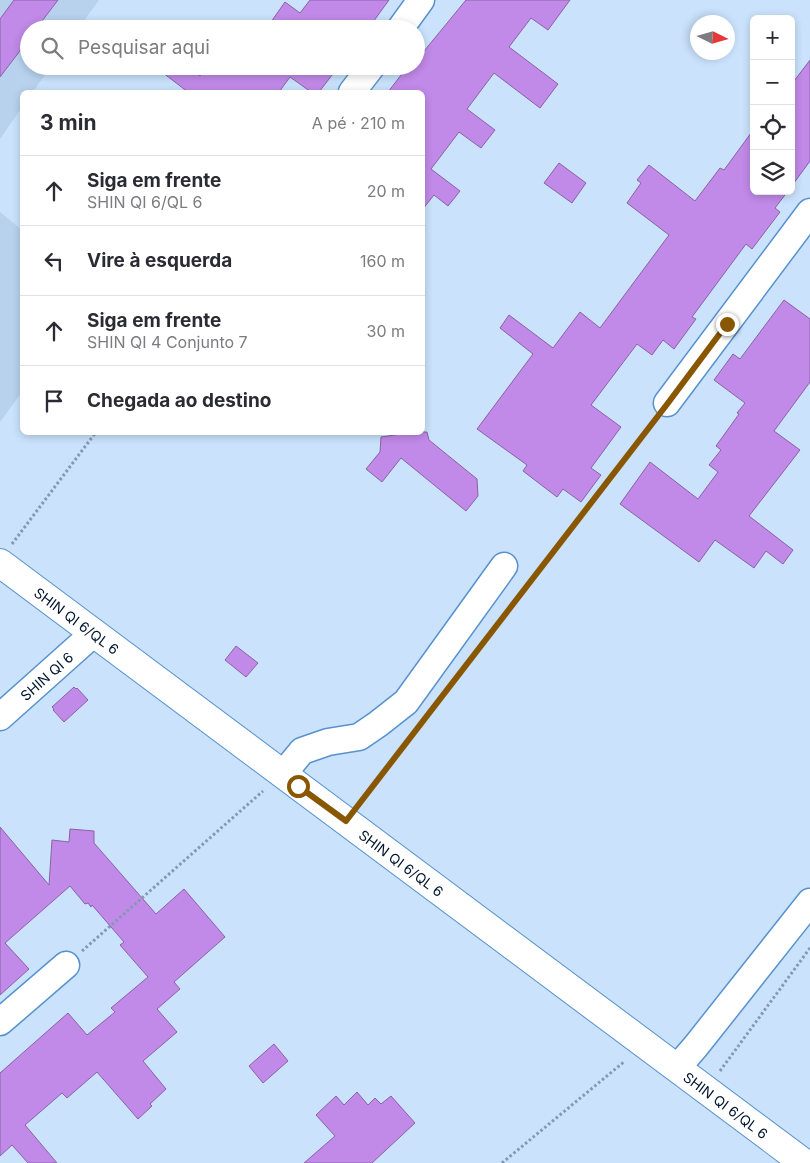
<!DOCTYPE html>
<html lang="pt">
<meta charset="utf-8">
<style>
:root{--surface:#fff;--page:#f7f7f7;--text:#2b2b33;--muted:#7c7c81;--line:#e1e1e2}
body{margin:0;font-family:Inter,sans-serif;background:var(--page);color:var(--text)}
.controls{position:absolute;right:15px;top:15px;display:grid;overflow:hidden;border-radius:8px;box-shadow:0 2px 8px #0003}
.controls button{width:45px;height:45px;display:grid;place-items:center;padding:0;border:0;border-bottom:1px solid var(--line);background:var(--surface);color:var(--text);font:25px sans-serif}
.compass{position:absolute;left:690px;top:15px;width:45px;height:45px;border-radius:50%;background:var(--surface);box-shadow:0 2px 8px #0003;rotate:95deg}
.stop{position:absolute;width:15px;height:15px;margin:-11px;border:4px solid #8a5701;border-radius:50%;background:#fff}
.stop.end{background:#8a5701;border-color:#fff;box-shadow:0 1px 5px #0008}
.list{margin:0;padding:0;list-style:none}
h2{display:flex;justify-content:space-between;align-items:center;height:65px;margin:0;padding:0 20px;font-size:21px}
h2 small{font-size:16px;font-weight:400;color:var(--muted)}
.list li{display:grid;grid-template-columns:32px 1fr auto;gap:15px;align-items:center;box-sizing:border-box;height:70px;padding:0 20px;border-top:1px solid var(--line)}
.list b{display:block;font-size:19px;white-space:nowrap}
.list p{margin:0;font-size:16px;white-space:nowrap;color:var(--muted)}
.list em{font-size:16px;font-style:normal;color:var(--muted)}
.icon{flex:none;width:28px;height:28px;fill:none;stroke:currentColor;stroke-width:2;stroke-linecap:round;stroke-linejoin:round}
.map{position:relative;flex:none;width:810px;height:1163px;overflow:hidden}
.search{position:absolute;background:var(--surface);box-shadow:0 2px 8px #0003;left:20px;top:20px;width:405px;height:55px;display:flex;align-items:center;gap:12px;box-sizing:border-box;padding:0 18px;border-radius:28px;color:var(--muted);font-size:19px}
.panel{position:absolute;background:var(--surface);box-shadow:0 2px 8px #0003;left:20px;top:90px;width:405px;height:345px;border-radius:8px}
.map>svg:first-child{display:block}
.built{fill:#b8d2ee}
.building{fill:#c189e8;stroke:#8a62a6}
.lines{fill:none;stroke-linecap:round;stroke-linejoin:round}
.minor-casing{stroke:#5792ce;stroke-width:29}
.tertiary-casing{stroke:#5792ce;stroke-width:30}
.path{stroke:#8299b2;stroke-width:3;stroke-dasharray:2.5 2.5;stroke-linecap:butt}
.minor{stroke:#fff;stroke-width:26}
.tertiary{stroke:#fff;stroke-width:28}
.route{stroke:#8a5701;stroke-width:6}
.labels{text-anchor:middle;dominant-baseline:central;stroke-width:4.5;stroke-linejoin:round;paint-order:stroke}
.street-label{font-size:14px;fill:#01162d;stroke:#e1edfb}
</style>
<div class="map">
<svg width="810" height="1163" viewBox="0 0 810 1163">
<rect width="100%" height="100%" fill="#cae2fc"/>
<path class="built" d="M 0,0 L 99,0 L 78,29 L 29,29 L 29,66 L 51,66 L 33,92 L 22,92 L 22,107 L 0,139 Z
M 0,212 L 22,230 L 22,392 L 0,422 Z"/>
<path class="building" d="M 14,0 L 58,0 L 36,29 L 29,29 L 29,39 L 0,77 L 0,19 Z
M 310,0 L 389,0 L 368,29 L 266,29 L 285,2 L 300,13 Z
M 466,0 L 570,0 L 548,30 L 531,18 L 509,47 L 558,84 L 540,108 L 494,73 L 467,109 L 495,130 L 481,148 L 459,132 L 431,169 L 460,191 L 448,206 L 434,195 L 422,210 L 422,92 L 388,92 L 408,66 L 416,66 L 416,55 L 417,54 L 420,56 Z
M 810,60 L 810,161 L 791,187 L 791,85 Z
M 154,66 L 187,66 L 200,76 L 207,66 L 339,66 L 319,92 L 311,92 L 290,77 L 279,92 L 188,92 Z
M 754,129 L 754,191 L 788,191 L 775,208 L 780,212 L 752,249 L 746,244 L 692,317 L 696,319 L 674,349 L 663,340 L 652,355 L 637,344 L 591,405 L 621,427 L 591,468 L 601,475 L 581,502 L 563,489 L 557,497 L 523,471 L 527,465 L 477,429 L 533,354 L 500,328 L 509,315 L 553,348 L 580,312 L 600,328 L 669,235 L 627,203 L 641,183 L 637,180 L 649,165 L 695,201 L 720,168 L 724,170 Z
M 559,163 L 586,183 L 572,203 L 544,183 Z
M 784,300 L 810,319 L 810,382 L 774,431 L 800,450 L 749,516 L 793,550 L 783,564 L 766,551 L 754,568 L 715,540 L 699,562 L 620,504 L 650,462 L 698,499 L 718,472 L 709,465 L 721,450 L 716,446 L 739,414 L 737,413 L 745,403 L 714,380 L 733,354 L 740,359 Z
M 395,432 L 427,432 L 429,440 L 477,479 L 478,496 L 466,511 L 401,458 L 382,482 L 366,469 L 380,452 L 381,437 L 395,435 Z
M 236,646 L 258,663 L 246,677 L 225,660 Z
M 74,687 L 76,689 L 77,688 L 88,700 L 64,722 L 53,710 L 54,709 L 52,707 Z
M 0,827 L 49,885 L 52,840 L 69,842 L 70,829 L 94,831 L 94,843 L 156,914 L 184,889 L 225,937 L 174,982 L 180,989 L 157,1009 L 177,1032 L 143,1061 L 166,1089 L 150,1104 L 152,1106 L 138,1119 L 97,1072 L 67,1098 L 62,1093 L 25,1125 L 57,1163 L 28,1163 L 12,1145 L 0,1156 L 0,1073 L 68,1013 L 87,1035 L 115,1012 L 111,1008 L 148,977 L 120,945 L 124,942 L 92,905 L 91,907 L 88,903 L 85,904 L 70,886 L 5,943 L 29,969 L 0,995 Z
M 274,1044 L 288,1061 L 263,1083 L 249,1066 Z
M 357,1092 L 368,1105 L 375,1098 L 381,1104 L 391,1096 L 415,1123 L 372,1163 L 304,1163 L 335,1136 L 316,1115 L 336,1096 L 344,1105 Z"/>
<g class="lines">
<g class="minor-casing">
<g id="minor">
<path d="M 400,29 L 421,0"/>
<path d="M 352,92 L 372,66"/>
<path d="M 667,403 L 810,212"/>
<path id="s1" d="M 0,717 L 94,633"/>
<path d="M 283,774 L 302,751 L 328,742 L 359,737 L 378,724 L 406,702 L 504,566"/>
<path d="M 0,1022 L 66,965"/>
<path d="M 677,1068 L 696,1046 L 810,902"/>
</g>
</g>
<g class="tertiary-casing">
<g id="tertiary">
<path id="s2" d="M 0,563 L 804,1163"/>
</g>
</g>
<path class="path" d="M 12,544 L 96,432
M 456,678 L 653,422
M 360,803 L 421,723
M 82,951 L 263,791
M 720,1071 L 810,948
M 502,1163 L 625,1061"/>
<use href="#minor" class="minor"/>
<use href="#tertiary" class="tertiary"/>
</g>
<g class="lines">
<path class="route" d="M 298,786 L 346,821 L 668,403 L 727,324"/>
</g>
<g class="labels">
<g class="street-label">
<text stroke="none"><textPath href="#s2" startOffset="96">SHIN QI 6/QL 6</textPath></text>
<text stroke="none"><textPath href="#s1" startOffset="62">SHIN QI 6</textPath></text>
<text stroke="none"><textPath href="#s2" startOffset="501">SHIN QI 6/QL 6</textPath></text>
<text stroke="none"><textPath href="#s2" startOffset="906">SHIN QI 6/QL 6</textPath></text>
</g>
</g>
</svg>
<div class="controls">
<button>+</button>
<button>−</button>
<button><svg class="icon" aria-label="locate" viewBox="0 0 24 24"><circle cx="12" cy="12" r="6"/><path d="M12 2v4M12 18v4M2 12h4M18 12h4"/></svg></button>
<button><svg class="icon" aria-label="layers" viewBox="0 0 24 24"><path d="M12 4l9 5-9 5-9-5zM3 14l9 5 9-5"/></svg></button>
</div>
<svg class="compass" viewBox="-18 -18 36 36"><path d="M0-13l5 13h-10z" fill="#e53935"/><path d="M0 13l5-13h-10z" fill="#7c7c81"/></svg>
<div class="stop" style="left:298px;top:786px"></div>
<div class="stop end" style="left:727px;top:324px"></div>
<div class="search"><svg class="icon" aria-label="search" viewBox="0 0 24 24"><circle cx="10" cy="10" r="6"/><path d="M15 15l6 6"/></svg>Pesquisar aqui</div>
<section class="panel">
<h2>3 min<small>A pé · 210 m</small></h2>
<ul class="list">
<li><svg class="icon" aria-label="ahead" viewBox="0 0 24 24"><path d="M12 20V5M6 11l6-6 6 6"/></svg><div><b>Siga em frente</b><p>SHIN QI 6/QL 6</p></div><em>20 m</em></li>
<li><svg class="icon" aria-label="left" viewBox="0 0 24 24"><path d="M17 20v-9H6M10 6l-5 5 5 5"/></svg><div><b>Vire à esquerda</b></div><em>160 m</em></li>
<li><svg class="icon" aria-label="ahead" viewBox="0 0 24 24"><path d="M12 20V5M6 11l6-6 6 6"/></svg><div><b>Siga em frente</b><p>SHIN QI 4 Conjunto 7</p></div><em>30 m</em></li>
<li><svg class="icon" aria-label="arrive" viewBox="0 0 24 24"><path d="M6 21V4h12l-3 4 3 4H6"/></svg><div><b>Chegada ao destino</b></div></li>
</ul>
</section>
</div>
